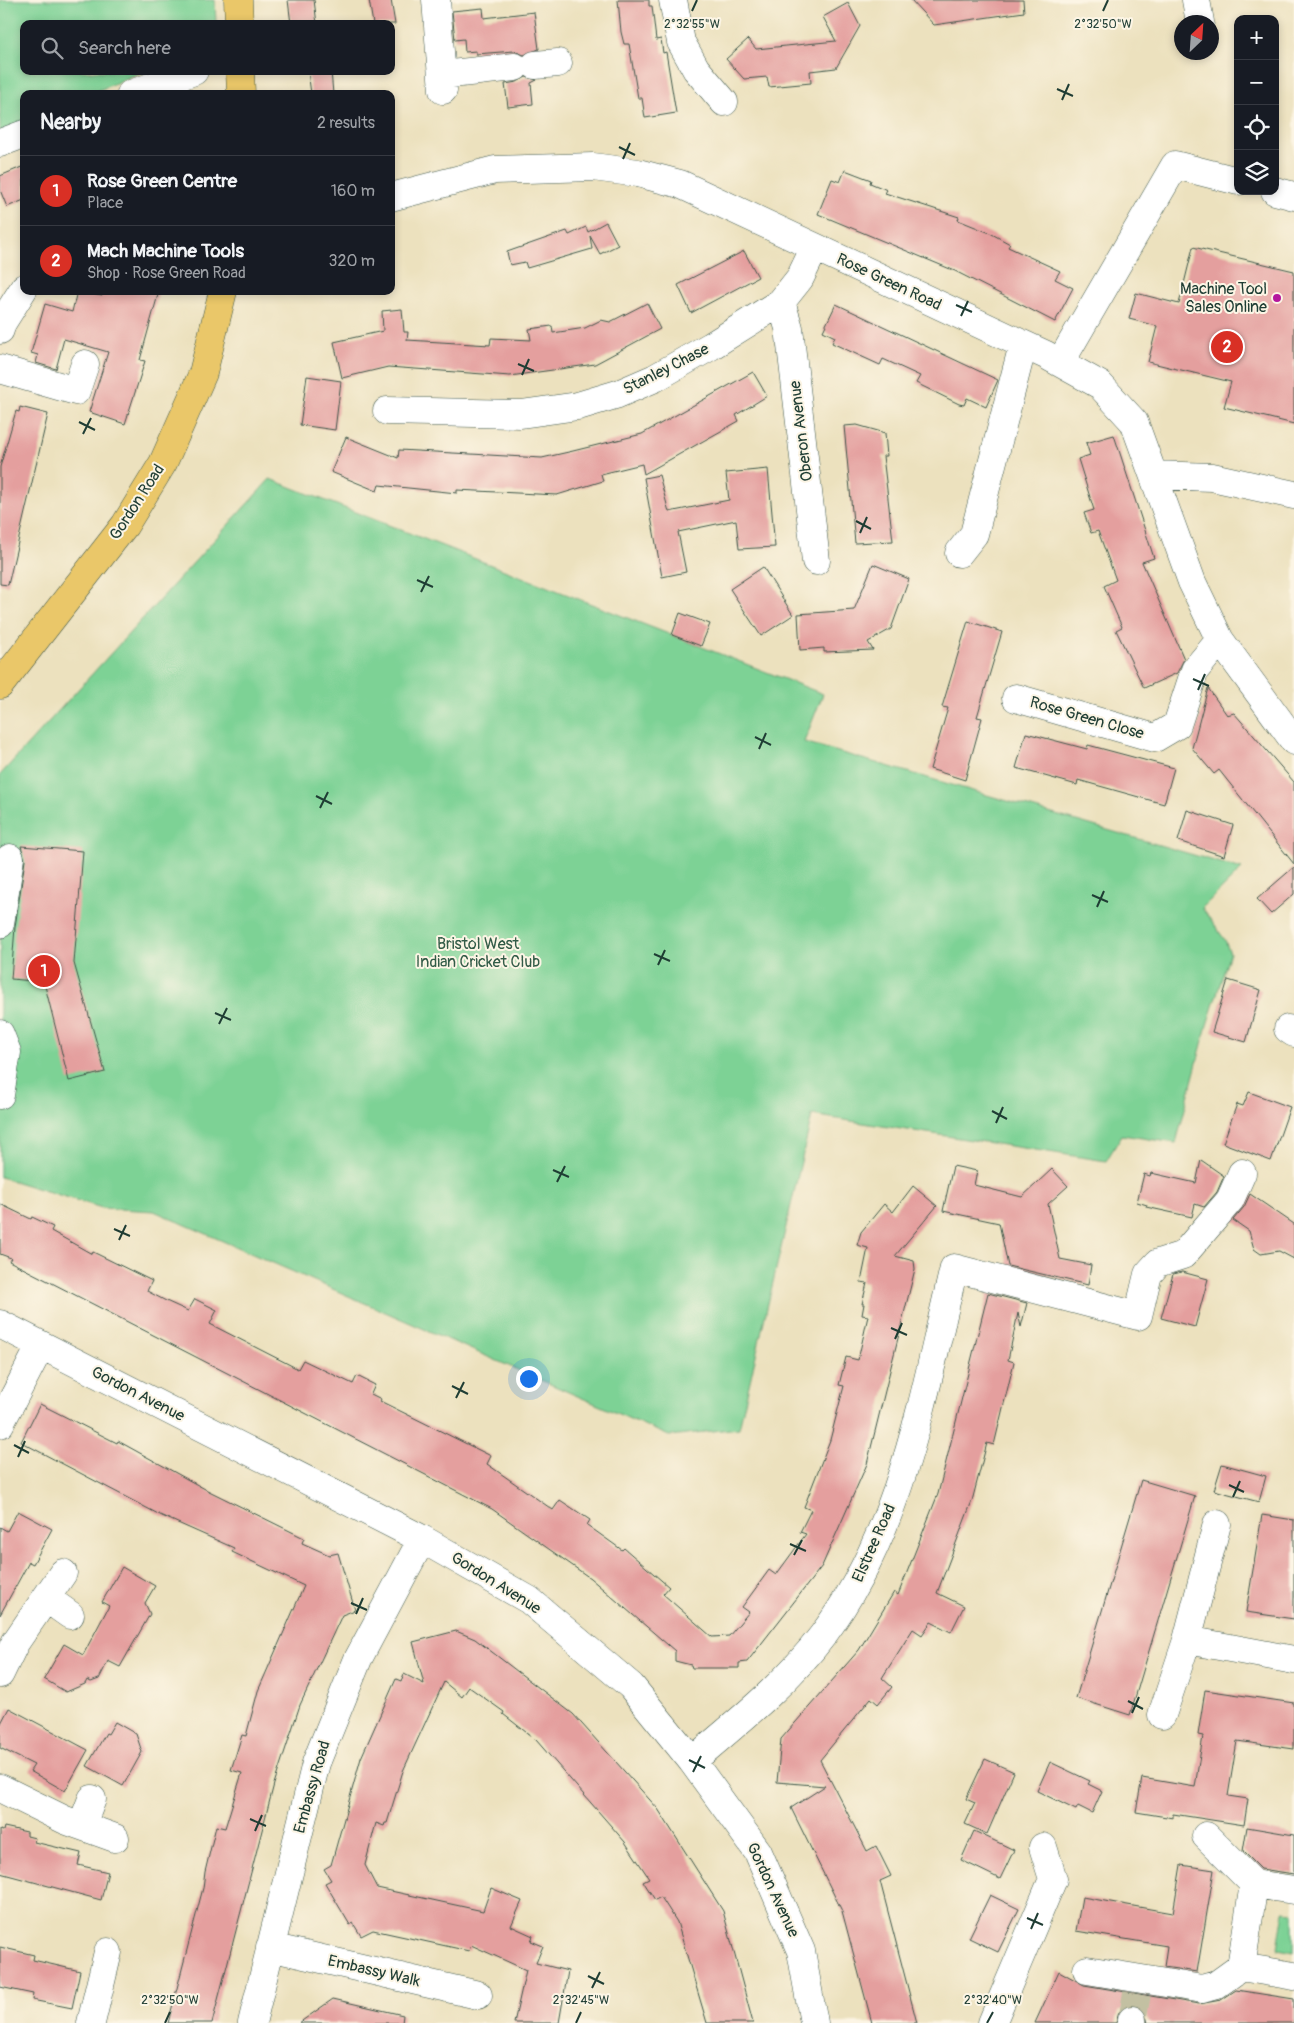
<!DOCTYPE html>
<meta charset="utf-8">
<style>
:root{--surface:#171b24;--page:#20242c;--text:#f1f3f6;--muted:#9ea1a6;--line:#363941;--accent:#d93025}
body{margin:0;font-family:Pangolin,sans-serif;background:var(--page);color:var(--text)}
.controls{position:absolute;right:15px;top:15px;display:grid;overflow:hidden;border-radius:10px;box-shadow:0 2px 8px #0003}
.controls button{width:45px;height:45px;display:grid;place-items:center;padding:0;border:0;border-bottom:1px solid var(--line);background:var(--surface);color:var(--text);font:25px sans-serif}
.compass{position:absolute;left:1174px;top:15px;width:45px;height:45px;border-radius:50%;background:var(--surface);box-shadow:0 2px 8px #0003;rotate:25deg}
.you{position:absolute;left:528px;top:1378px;width:18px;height:18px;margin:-12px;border:4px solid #fff;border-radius:50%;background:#1a73e8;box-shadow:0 0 0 8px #1a73e833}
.badge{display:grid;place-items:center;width:32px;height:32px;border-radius:50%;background:var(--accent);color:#fff;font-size:16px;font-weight:700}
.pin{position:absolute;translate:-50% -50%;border:2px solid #fff;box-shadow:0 1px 5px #0006}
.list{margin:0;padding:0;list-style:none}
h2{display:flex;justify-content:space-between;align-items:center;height:65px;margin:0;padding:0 20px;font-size:21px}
h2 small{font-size:16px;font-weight:400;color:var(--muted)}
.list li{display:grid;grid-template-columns:32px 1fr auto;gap:15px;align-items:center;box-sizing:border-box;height:70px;padding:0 20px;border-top:1px solid var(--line)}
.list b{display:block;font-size:19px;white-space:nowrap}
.list p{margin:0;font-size:16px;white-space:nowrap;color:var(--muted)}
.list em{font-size:16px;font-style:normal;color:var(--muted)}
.icon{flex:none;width:28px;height:28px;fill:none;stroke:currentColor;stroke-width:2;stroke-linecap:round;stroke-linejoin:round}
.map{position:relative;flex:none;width:1294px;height:2023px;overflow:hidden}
.search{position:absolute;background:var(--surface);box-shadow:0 2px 8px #0003;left:20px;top:20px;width:375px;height:55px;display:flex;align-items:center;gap:12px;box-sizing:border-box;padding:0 18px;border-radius:10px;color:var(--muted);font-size:19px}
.panel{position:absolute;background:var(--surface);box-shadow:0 2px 8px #0003;left:20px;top:90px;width:375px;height:205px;border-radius:10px}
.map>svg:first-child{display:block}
.green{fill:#7dd295;stroke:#4e8864}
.building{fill:#e49f9e}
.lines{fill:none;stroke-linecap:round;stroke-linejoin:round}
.minor-tunnel{stroke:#c3c0a2;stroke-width:28;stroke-dasharray:28 14;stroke-linecap:butt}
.minor-casing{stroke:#3e5649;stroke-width:29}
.major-casing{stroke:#3e5649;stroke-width:29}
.minor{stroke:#fff;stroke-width:28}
.major{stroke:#eac769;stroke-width:28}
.ticks{fill:none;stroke:#1f3d34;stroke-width:2}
.poi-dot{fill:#b5179e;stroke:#fcf5e5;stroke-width:2}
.labels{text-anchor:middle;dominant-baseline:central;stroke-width:4;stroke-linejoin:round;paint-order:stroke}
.street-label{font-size:16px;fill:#1f3d34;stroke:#fcf5e5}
.poi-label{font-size:16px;fill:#1f3d34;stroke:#fcf5e5;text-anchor:end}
.park-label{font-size:16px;fill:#325b47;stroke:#fcf5e5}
.ticks-label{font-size:12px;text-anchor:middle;fill:#1f3d34;stroke:#fcf5e5;stroke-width:4;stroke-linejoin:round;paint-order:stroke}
</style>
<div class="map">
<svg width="1294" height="2023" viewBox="0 0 1294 2023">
<rect width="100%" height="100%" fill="#fcf5e5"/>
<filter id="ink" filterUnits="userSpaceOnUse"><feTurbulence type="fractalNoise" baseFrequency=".02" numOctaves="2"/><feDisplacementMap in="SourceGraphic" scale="10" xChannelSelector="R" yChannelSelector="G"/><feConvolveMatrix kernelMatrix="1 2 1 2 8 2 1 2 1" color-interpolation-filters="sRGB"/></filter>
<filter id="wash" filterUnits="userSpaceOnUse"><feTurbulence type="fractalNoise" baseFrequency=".0096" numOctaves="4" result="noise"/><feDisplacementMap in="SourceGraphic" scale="20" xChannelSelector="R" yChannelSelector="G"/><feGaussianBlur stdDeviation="1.12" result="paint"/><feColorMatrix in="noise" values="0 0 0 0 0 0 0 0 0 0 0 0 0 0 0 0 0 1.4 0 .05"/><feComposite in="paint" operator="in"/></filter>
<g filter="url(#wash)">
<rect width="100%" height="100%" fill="#ece1be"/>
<path class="green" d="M 0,0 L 215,0 L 216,24 L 24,24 L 24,71 L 144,71 L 90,94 L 24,94 L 24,122 L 0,132 Z
M 270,479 L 823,694 L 804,742 L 1242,869 L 1202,908 L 1225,940 L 1230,953 L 1207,1025 L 1176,1143 L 1122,1135 L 1106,1161 L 812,1115 L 739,1428 L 669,1436 L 154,1211 L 102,1208 L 0,1177 L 0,775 Z
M 1284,1911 L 1294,1912 L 1294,1952 L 1278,1949 Z"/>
<g id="blocks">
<path class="building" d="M 288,0 L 314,0 L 317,24 L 291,24 Z
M 369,0 L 391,0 L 395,24 L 373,24 Z
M 618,0 L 649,0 L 649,6 L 652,6 L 656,40 L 661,39 L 663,53 L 666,52 L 676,113 L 645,118 L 642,98 L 638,98 L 629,44 L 624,44 L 621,32 Z
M 911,0 L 1023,0 L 1024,12 L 934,25 Z
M 848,3 L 860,26 L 836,68 L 810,71 L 811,83 L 769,87 L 767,77 L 744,79 L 726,59 L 748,39 L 756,49 L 836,41 L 823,17 Z
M 483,8 L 484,18 L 534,12 L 539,49 L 524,55 L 514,51 L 476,54 L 476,51 L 465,52 L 464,39 L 455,40 L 452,11 Z
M 308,71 L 331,71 L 333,94 L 311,94 Z
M 526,77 L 537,80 L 531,83 L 533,104 L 508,107 L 505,84 L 517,82 Z
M 24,166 L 24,200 L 7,207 L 0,190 L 0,176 Z
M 845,170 L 871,180 L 870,183 L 887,190 L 885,193 L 959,217 L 958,220 L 990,233 L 1010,244 L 1008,247 L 1060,271 L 1055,279 L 1073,288 L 1055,322 L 955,271 L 818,214 L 832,179 L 840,182 Z
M 606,222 L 618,245 L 600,254 L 590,236 L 592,249 L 527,268 L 525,262 L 510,265 L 507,252 L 567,231 L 569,235 L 586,227 L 588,232 Z
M 1193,247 L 1294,271 L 1294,424 L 1224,407 L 1231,382 L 1148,362 L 1157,326 L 1129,319 L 1136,293 L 1179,304 Z
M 744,251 L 758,277 L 691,313 L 678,285 Z
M 77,291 L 102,296 L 103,291 L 159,291 L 140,360 L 145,361 L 125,424 L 89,412 L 108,352 L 64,339 L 56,369 L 36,363 L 38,355 L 31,353 L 45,304 L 72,312 Z
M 647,303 L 660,329 L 595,364 L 510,376 L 388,367 L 342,378 L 334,342 L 383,331 L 382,311 L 402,309 L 404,332 L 408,332 L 407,340 L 490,345 L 491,338 L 531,340 L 529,329 L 552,326 L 553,333 L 585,328 L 601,320 L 610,322 Z
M 836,304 L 998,380 L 986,407 L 967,398 L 964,405 L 959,404 L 916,383 L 920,376 L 883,359 L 880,365 L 832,343 L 835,337 L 823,331 Z
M 753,372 L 767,396 L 736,415 L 739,421 L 644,474 L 642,464 L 601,474 L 603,481 L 557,495 L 457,490 L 457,493 L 379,485 L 377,491 L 331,472 L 346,437 L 398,458 L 399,450 L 542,458 L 573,451 L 642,434 Z
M 307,376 L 341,381 L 335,430 L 300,425 Z
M 20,407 L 48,414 L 8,585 L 0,584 L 0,467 L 16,411 L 19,412 Z
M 857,425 L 885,433 L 887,456 L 883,456 L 893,541 L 855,543 L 844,426 Z
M 1114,435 L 1154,558 L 1142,562 L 1184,659 L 1177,673 L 1144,688 L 1116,630 L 1122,627 L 1104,586 L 1116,580 L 1098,531 L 1091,533 L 1084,513 L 1094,510 L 1078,459 L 1090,455 L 1086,443 Z
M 768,469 L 775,547 L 739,549 L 736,520 L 678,532 L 686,572 L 662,577 L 644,478 L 659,475 L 669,512 L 729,500 L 726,473 Z
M 873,564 L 909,579 L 891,629 L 868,642 L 873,650 L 824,652 L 824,648 L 800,650 L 798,614 L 854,610 Z
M 763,567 L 793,615 L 761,636 L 730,589 Z
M 680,613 L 710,624 L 701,646 L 672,635 Z
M 968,621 L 1002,632 L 977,717 L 982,718 L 965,780 L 930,769 L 948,708 L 942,707 Z
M 1208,688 L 1227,715 L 1234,713 L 1294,782 L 1294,864 L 1219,770 L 1214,774 L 1192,748 Z
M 1026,733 L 1087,749 L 1088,745 L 1174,768 L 1164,804 L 1078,780 L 1077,785 L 1016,768 Z
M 1187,810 L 1233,825 L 1224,856 L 1178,841 Z
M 21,846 L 83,851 L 74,963 L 105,1072 L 69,1081 L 44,982 L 11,979 L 15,927 L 25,860 Z
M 1294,867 L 1294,894 L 1271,914 L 1257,899 Z
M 1228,980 L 1261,990 L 1246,1042 L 1212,1032 Z
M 1249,1092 L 1290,1107 L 1271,1161 L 1223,1143 L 1237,1104 L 1243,1106 Z
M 1201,1160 L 1224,1176 L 1217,1192 L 1204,1207 L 1195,1204 L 1192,1217 L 1146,1207 L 1147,1205 L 1137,1202 L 1144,1174 L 1150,1176 L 1151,1173 L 1196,1183 Z
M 953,1166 L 977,1171 L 974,1185 L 1022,1197 L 1052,1169 L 1068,1186 L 1048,1204 L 1060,1259 L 1091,1265 L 1088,1285 L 1008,1266 L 999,1223 L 943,1211 Z
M 913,1186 L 937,1206 L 895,1256 L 914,1261 L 915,1269 L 867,1464 L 822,1566 L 747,1662 L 739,1663 L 739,1668 L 692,1668 L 691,1665 L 675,1661 L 675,1651 L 590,1578 L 492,1509 L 9,1261 L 11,1258 L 0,1254 L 0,1204 L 31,1219 L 32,1217 L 53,1227 L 51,1231 L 92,1254 L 93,1252 L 152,1281 L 147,1291 L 166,1301 L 188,1311 L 195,1299 L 217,1310 L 210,1324 L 298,1369 L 303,1360 L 353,1384 L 357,1376 L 375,1385 L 371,1394 L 381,1399 L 380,1401 L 491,1456 L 487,1464 L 553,1510 L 560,1500 L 590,1520 L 587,1525 L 622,1550 L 624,1548 L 669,1587 L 663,1594 L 712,1637 L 729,1636 L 749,1612 L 742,1607 L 769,1570 L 776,1575 L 806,1534 L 800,1532 L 811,1510 L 804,1507 L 830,1440 L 844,1386 L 839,1385 L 846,1357 L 858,1360 L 868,1316 L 862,1315 L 864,1304 L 862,1304 L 867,1283 L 861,1282 L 868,1248 L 857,1245 L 861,1232 L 884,1204 L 893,1212 Z
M 1250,1194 L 1294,1224 L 1294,1259 L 1279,1251 L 1261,1254 L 1254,1249 L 1249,1231 L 1233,1220 L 1244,1207 Z
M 1182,1272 L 1208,1279 L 1195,1327 L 1161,1318 L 1173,1274 Z
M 988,1293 L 1027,1303 L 1021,1327 L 1018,1313 L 1008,1360 L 1014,1362 L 994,1445 L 987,1443 L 972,1501 L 937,1593 L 964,1606 L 951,1632 L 931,1622 L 922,1635 L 913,1629 L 882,1678 L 892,1687 L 878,1704 L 871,1698 L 820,1760 L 867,1851 L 876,1846 L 891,1876 L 880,1881 L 917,2023 L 872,2023 L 842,1911 L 791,1808 L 825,1786 L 777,1782 L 781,1739 L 859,1650 L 894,1592 L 898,1595 L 938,1494 Z
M 40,1404 L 117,1443 L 118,1441 L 205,1489 L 304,1538 L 302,1543 L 329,1555 L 338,1553 L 355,1610 L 342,1615 L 300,1705 L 274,1784 L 212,2023 L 168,2023 L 203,1888 L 205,1872 L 216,1826 L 225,1828 L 242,1773 L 231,1770 L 242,1735 L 246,1736 L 258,1691 L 304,1586 L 232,1552 L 234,1548 L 162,1516 L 21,1442 Z
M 1222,1464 L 1266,1476 L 1259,1502 L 1214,1490 Z
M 1141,1480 L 1195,1496 L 1130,1715 L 1076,1698 Z
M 18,1511 L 52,1529 L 33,1564 L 29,1562 L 0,1615 L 0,1527 L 7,1531 Z
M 1262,1515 L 1294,1520 L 1294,1619 L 1246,1612 Z
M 122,1567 L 155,1586 L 145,1603 L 150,1614 L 120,1667 L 108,1661 L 99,1679 L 91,1682 L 87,1680 L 85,1684 L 66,1692 L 44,1679 L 64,1644 L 83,1655 L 109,1606 L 102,1602 Z
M 456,1631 L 475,1639 L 573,1714 L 658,1809 L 723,1911 L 753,2023 L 707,2023 L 677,1922 L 661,1897 L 655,1900 L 643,1881 L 649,1878 L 625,1842 L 536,1740 L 503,1714 L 504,1712 L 469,1687 L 462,1697 L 444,1682 L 403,1771 L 387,1823 L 385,1823 L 384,1826 L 376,1823 L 365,1865 L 377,1888 L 483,1911 L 491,1888 L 522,1901 L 511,1926 L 533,1936 L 531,1941 L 543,1946 L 536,1963 L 568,1971 L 559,2023 L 514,2023 L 526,1970 L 471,1945 L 469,1951 L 373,1930 L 361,1936 L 353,1923 L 350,1925 L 325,1883 L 331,1880 L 324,1869 L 331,1865 L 361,1758 L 396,1679 L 401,1681 L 404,1674 L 424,1684 L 413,1642 Z
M 1205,1690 L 1294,1703 L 1294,1749 L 1237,1741 L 1228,1796 L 1248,1799 L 1244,1825 L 1173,1814 L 1173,1818 L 1136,1812 L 1142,1778 L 1195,1787 L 1203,1736 L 1198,1735 Z
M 9,1708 L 88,1750 L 65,1791 L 30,1771 L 34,1765 L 0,1748 L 0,1725 Z
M 115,1722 L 136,1734 L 142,1752 L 123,1786 L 87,1766 L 106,1733 L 108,1734 Z
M 985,1759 L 1014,1772 L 987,1834 L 965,1824 L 975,1803 L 966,1799 Z
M 1050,1762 L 1090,1781 L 1088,1784 L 1102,1791 L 1092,1813 L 1078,1806 L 1076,1810 L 1037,1791 Z
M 4,1827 L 27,1832 L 27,1836 L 35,1838 L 34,1842 L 81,1853 L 78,1865 L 108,1872 L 101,1900 L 0,1873 L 0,1830 L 3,1831 Z
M 1247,1827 L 1294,1835 L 1294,1874 L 1261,1869 L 1243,1851 Z
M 974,1831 L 1014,1850 L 1000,1879 L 961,1860 Z
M 1181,1865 L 1214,1870 L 1197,1972 L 1164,1967 L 1167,1946 L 1076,1931 L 1082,1897 L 1173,1913 Z
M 990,1895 L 1019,1909 L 998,1952 L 969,1938 Z
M 0,1947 L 34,1955 L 33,1960 L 80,1971 L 72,2008 L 32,2000 L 33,1994 L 0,1987 Z
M 1059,1971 L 1084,1985 L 1199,2004 L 1221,2000 L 1236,1990 L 1294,1999 L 1294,2023 L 1148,2023 L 1145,2012 L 1139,2006 L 1132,2004 L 1125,2006 L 1119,2012 L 1116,2023 L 1035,2023 Z
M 333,1999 L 403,2015 L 402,2023 L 299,2023 Z"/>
</g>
</g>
<g filter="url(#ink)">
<use href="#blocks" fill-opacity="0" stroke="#3e5649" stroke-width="1"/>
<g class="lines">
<path class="minor-tunnel" d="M 1132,2020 L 1137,1994"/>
<g class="minor-casing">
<path id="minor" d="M 436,0 L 443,90
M 673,0 L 681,42 L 696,69 L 724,102
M 1196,0 L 1200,22
M 535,65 L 558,63
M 442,75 L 515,67
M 131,94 L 194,71
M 0,143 L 24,134
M 1275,191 L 1294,196
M 391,197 L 495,170 L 593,167 L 638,173 L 680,184 L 1046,355 L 1100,385 L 1134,422 L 1192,582 L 1220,640 L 1294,741
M 781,302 L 789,328 L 816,561
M 0,330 L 2,323 L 24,288
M 1060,363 L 1175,165 L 1238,181
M 0,369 L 76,391 L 85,364
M 387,411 L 521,414 L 578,406 L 618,394 L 655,378 L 711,346 L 781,302 L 800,278 L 815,247
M 1154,475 L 1212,477 L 1294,495
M 959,553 L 974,534 L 1023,345
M 1016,698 L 1155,738 L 1177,725 L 1195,670 L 1220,640
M 0,924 L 10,858
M 1288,1029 L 1294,1033
M 0,1034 L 7,1052 L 0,1095
M 0,1324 L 422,1539 L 529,1600 L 631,1686 L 692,1761 L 758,1852 L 801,1951 L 814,2023
M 0,1424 L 41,1345
M 46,1598 L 70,1615
M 1187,1640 L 1294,1660
M 0,1674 L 15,1643 L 63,1573
M 1162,1715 L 1187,1640 L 1217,1524
M 692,1761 C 738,1722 787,1683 823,1635 C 903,1527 923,1396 954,1268 L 1138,1316 L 1148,1274 L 1158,1263 L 1183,1255 L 1230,1200 L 1242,1173
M 0,1788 L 65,1820 L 115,1838
M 82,1825 L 92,1799
M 1206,1836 L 1254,1884
M 1294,1890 L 1254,1884 L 1241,1967 L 1294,1976
M 270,1947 L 478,1995
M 1087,1970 L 1202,1989 L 1216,1985 L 1241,1967
M 91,2023 L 108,1952
M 252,2023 L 316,1763 L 358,1659 L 422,1539
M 992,2023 L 1053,1879 L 1043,1847
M 1132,2023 L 1132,2020"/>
</g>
<g class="major-casing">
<path id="major" d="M 238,0 L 239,24
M 240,71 L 241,94
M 0,685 L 125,525 L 163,463 L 203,373 L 223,291"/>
</g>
<use href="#minor" class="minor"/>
<use href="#major" class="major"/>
</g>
</g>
<path class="ticks" d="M 692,11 L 697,0M 1103,11 L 1108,0M 1057,89 L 1073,96M 1062,100 L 1069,84M 619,147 L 635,155M 623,159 L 630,143M 956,305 L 972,312M 961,316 L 968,301M 518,364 L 534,371M 522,375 L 529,359M 79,422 L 95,430M 83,434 L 91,418M 856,521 L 871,529M 860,533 L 867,517M 417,580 L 433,587M 421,592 L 429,576M 1193,679 L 1209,686M 1198,690 L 1205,674M 755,737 L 771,745M 759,749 L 766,733M 316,796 L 332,804M 320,808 L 328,792M 1092,895 L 1108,902M 1097,907 L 1104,891M 654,954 L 670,961M 658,965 L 665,950M 215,1013 L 231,1020M 219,1024 L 227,1008M 992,1111 L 1007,1119M 996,1123 L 1003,1107M 553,1170 L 569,1177M 557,1182 L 565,1166M 114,1229 L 130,1236M 119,1240 L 126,1225M 891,1328 L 907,1335M 895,1339 L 902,1323M 452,1386 L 468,1394M 456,1398 L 464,1382M 14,1445 L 29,1453M 18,1457 L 25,1441M 1229,1485 L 1244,1492M 1233,1497 L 1240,1481M 790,1544 L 806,1551M 794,1555 L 802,1540M 351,1603 L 367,1610M 356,1614 L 363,1598M 1128,1701 L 1143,1709M 1132,1713 L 1139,1697M 689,1760 L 705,1768M 693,1772 L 701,1756M 250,1819 L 266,1826M 255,1831 L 262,1815M 1027,1918 L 1043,1925M 1031,1929 L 1038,1913M 588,1976 L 604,1984M 592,1988 L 600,1972M 165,2023 L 170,2012M 576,2023 L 581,2012M 987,2023 L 993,2012"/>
<circle class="poi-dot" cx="1277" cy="298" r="5"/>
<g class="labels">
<g class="street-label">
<text transform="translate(889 282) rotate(25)">Rose Green Road</text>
<text transform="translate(666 369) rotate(-27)">Stanley Chase</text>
<text transform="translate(801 431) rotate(-97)">Oberon Avenue</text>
<text transform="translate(137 502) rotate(-57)">Gordon Road</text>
<text transform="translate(1087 718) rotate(16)">Rose Green Close</text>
<text transform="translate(138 1394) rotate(27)">Gordon Avenue</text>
<text transform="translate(874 1543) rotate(-66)">Elstree Road</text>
<text transform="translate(496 1583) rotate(32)">Gordon Avenue</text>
<text transform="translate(312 1787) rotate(-74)">Embassy Road</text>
<text transform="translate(773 1890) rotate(65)">Gordon Avenue</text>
<text transform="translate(374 1971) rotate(13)">Embassy Walk</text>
</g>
<g class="poi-label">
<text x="1267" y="289">Machine Tool<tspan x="1267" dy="18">Sales Online</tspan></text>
</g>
<g class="park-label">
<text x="478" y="944">Bristol West<tspan x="478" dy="18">Indian Cricket Club</tspan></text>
</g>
</g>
<g class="ticks-label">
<text x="692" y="28">2°32'55"W</text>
<text x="1103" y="28">2°32'50"W</text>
<text x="170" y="2004">2°32'50"W</text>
<text x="581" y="2004">2°32'45"W</text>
<text x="993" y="2004">2°32'40"W</text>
</g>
</svg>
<div class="controls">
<button>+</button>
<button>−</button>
<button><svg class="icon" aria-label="locate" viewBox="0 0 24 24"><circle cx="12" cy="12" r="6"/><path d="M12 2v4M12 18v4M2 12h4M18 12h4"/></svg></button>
<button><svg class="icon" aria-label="layers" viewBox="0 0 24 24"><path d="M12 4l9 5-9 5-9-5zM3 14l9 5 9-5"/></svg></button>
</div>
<svg class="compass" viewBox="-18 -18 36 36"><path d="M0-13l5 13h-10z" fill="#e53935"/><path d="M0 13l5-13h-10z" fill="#9ea1a6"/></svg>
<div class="you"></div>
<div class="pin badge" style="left:44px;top:971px">1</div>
<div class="pin badge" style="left:1227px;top:347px">2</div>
<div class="search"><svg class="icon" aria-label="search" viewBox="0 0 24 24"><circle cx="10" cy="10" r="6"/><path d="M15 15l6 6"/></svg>Search here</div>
<section class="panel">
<h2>Nearby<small>2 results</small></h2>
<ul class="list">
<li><span class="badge">1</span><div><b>Rose Green Centre</b><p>Place</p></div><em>160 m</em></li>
<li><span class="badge">2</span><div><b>Mach Machine Tools</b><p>Shop · Rose Green Road</p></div><em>320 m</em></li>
</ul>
</section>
</div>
